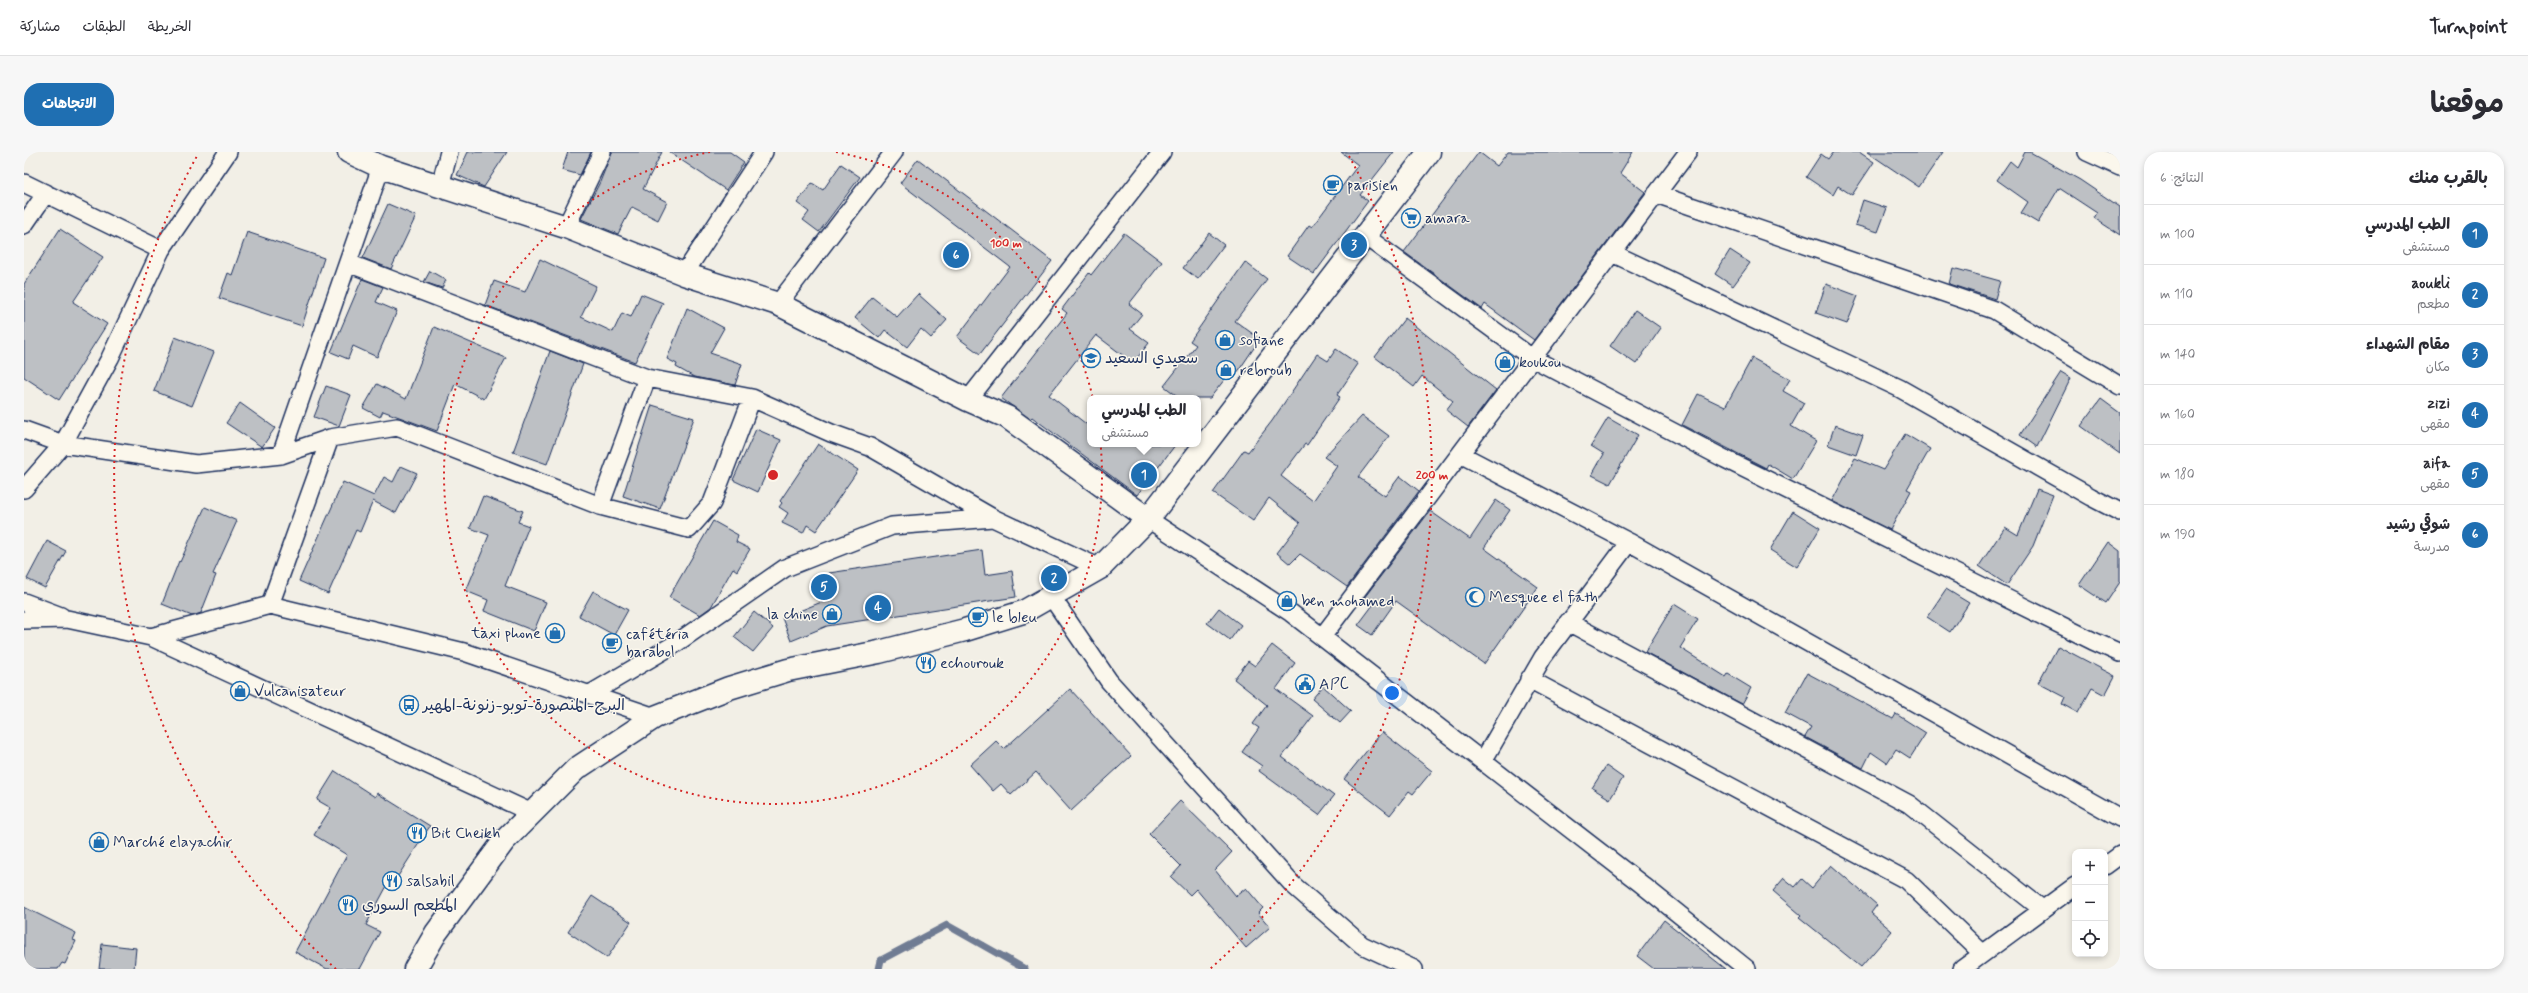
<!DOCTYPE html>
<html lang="ar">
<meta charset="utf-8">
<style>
:root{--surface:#fff;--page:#f7f7f7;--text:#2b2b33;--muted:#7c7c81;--line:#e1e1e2;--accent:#1f6fb2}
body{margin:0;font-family:Mynerve,"Playpen Sans Arabic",sans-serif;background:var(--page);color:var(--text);direction:rtl}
.controls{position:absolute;right:12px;bottom:12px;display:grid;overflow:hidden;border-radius:8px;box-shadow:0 2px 6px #0003}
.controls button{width:36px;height:36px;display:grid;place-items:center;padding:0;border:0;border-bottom:1px solid var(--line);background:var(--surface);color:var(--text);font:20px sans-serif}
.you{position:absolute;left:1368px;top:541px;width:14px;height:14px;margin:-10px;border:3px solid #fff;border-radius:50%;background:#1a73e8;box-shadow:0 0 0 6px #1a73e833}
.badge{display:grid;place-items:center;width:26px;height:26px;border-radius:50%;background:var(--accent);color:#fff;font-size:13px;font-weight:700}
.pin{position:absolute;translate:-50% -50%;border:2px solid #fff;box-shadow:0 1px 4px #0006}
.popup{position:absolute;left:1063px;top:243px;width:114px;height:52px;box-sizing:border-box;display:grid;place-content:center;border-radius:8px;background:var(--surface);filter:drop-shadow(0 1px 3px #0005);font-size:13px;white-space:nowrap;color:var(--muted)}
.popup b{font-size:15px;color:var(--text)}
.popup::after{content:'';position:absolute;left:50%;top:100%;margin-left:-8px;border:8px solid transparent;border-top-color:var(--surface)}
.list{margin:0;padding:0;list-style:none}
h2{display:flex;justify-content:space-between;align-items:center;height:52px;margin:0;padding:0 16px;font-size:17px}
h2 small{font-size:13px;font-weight:400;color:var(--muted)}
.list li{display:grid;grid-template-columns:26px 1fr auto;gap:12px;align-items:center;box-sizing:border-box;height:60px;padding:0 16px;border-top:1px solid var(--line)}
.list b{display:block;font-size:15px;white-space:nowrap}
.list p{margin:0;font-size:13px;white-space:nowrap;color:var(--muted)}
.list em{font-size:13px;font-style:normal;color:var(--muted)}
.icon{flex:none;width:22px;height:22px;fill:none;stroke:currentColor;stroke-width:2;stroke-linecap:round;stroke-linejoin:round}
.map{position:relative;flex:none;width:2096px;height:817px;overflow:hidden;direction:ltr;border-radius:16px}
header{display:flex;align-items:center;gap:24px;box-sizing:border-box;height:56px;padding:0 20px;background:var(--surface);border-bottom:1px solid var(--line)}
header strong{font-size:19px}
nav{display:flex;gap:22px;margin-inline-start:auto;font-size:14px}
.intro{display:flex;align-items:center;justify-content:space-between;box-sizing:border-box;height:96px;padding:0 24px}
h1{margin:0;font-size:28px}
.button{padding:10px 18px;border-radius:16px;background:var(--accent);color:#fff;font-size:14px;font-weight:700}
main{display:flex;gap:24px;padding:0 24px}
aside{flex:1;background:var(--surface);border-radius:16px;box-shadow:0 2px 6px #0003}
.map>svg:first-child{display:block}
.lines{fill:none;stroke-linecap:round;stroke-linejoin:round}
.stream{stroke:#707b93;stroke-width:7}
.building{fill:#bdc0c4;stroke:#1b2f5e}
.street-casing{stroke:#1b2f5e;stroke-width:20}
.secondary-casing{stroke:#1b2f5e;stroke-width:25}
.primary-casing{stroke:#1b2f5e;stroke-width:25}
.street{stroke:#fbf7ec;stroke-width:17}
.secondary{stroke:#fbf7ec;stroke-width:22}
.primary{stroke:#fbf7ec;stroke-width:22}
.ring{fill:none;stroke:#d62828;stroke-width:2;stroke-dasharray:2 4}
.labels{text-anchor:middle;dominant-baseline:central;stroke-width:3;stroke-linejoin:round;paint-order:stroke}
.poi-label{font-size:16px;fill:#1b2f5e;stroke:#fbf7ec;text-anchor:start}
.centre{fill:#d62828;stroke:#fbf7ec;stroke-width:2}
.ring-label{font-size:12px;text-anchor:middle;font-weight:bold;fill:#d62828;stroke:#fbf7ec;stroke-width:3;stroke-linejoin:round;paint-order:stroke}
</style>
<header>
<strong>Turnpoint</strong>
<nav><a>الخريطة</a><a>الطبقات</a><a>مشاركة</a></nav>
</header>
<div class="intro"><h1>موقعنا</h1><a class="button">الاتجاهات</a></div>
<main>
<aside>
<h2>بالقرب منك<small>النتائج: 6</small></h2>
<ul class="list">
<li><span class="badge">1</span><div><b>الطب المدرسي</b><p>مستشفى</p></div><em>100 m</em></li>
<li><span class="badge">2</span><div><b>aoukli</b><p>مطعم</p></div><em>110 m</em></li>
<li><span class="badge">3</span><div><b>مقام الشهداء</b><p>مكان</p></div><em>140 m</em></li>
<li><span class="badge">4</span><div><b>zizi</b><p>مقهى</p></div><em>160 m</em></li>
<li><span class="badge">5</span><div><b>aifa</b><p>مقهى</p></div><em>180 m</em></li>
<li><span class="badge">6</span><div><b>شوقي رشيد</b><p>مدرسة</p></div><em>190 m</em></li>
</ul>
</aside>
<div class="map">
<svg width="2096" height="817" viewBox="0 0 2096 817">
<rect width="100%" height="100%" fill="#f2efe6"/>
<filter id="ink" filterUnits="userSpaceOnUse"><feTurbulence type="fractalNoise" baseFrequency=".025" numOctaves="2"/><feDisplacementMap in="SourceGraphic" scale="8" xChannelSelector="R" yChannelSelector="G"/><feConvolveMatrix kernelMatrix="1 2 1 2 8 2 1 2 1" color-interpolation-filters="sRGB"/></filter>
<g filter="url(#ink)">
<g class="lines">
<path class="stream" d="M 855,817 L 857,808 L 923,773 L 1001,817"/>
</g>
<path class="building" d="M 444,0 L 483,0 L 460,35 L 433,23 Z
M 544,0 L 567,0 L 556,23 L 538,18 Z
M 588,0 L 638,0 L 619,37 L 643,50 L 634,68 L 608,55 L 594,82 L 557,67 L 576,30 Z
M 645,0 L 706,0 L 720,10 L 702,38 Z
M 1317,0 L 1370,0 L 1336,43 L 1344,49 L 1290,122 L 1263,104 L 1285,73 L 1288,75 L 1334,13 Z
M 1455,0 L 1473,14 L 1484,0 L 1609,0 L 1596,21 L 1621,40 L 1510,188 L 1461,152 L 1458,157 L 1380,100 Z
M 1809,0 L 1835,0 L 1850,10 L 1828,43 L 1814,34 L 1809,43 L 1782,25 L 1797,2 L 1804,7 Z
M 1843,0 L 1919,0 L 1895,35 Z
M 2001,0 L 2006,0 L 2056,28 L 2096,55 L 2096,83 L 2070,66 L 2073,61 L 2035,36 L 2014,71 L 1997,61 L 2004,50 L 1973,28 L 1986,9 L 1993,15 Z
M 894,7 L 1028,109 L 956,202 L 933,185 L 986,115 L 876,31 Z
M 817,12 L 836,25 L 795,80 L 779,68 L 785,60 L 773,51 L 788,31 L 799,38 Z
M 1839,48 L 1863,56 L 1854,80 L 1831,73 Z
M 364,52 L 392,64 L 367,117 L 339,106 Z
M 36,77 L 79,105 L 49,150 L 83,172 L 35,248 L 0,225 L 0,132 Z
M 223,80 L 300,106 L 278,174 L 195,146 L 204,121 L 208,123 Z
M 1100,81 L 1138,110 L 1105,152 L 1118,162 L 1106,177 L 1125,191 L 1109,211 L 1072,183 L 1025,243 L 1066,275 L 1066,292 L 1152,292 L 1113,343 L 1008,265 L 1006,267 L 977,246 L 1043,161 L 1038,157 L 1065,121 L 1067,123 Z
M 1185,81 L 1200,93 L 1174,127 L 1159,116 Z
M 1706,98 L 1726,111 L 1709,134 L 1691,122 Z
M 516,107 L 572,134 L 557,165 L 589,180 L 598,161 L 607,165 L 617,142 L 639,151 L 611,210 L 461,153 L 470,129 L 501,140 Z
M 1221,110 L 1243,127 L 1211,169 L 1236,187 L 1213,221 L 1208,218 L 1186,246 L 1156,246 L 1140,234 L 1172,193 L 1166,189 Z
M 1929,116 L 1976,129 L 1971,147 L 1925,132 Z
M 406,119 L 422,128 L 418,136 L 400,130 Z
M 338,127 L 359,135 L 352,150 L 373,159 L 353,205 L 329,194 L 324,207 L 307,200 Z
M 1802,132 L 1834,144 L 1823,172 L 1792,161 Z
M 894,142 L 923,168 L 907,186 L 897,177 L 883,195 L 861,178 L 855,186 L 831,166 L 848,145 L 873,165 Z
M 663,156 L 700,176 L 686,201 L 718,212 L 711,233 L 670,225 L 652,215 L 653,212 L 643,207 Z
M 1611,158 L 1637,176 L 1612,212 L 1586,194 Z
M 1381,166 L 1472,238 L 1444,275 L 1422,258 L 1429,249 L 1398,224 L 1390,235 L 1351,205 Z
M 410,175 L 482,206 L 460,247 L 431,232 L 413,279 L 359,259 L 356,265 L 339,256 L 353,232 L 382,247 Z
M 151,185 L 190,200 L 168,254 L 130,239 Z
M 1312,197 L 1334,212 L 1313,243 L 1316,245 L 1283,293 L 1281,292 L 1257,324 L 1289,349 L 1313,314 L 1300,305 L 1338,264 L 1365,284 L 1334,325 L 1361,344 L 1376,324 L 1395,339 L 1323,435 L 1276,402 L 1266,412 L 1253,401 L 1276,371 L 1245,346 L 1229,369 L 1189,341 L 1220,298 L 1224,300 L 1248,269 L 1293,202 L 1304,209 Z
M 526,199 L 559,212 L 523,312 L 489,300 Z
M 1728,206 L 1766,227 L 1759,239 L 1780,251 L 1767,274 L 1792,289 L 1769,327 L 1744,312 L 1742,316 L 1658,273 L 1674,242 L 1701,255 Z
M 2037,220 L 2047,226 L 2013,295 L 1996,283 Z
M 302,234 L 327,243 L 315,274 L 290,265 Z
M 2077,247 L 2096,261 L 2096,302 L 2057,274 Z
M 216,251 L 251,276 L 238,295 L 202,271 Z
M 628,253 L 670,266 L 636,357 L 599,344 Z
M 1584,266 L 1614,283 L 1586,332 L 1568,323 L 1580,302 L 1567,294 Z
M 1811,273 L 1839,283 L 1832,303 L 1804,293 Z
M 732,277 L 757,288 L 734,340 L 709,328 Z
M 1881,282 L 1906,297 L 1883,337 L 1887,339 L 1866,378 L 1808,349 L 1831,306 L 1859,318 Z
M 794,292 L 834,318 L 792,379 L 783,373 L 779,381 L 758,371 L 764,361 L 755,355 L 758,351 L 756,349 Z
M 377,314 L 393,321 L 372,361 L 349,349 L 336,380 L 332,378 L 304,442 L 275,429 L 319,330 L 350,344 L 360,325 L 369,330 Z
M 2013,337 L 2029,343 L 2009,394 L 1983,433 L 1955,414 L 1981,375 L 1994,383 Z
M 459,344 L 499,359 L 494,370 L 505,374 L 481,434 L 522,450 L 510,479 L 460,459 L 464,448 L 442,439 L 465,383 L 446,376 Z
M 1472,348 L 1486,358 L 1460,396 L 1514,435 L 1460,512 L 1372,449 L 1348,483 L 1334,473 L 1349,453 L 1340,446 L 1406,359 L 1446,387 Z
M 181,355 L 213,369 L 189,422 L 192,423 L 177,461 L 168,464 L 138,452 L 155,409 L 156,410 Z
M 1769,359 L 1796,376 L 1773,415 L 1746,398 Z
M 689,369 L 714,383 L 712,390 L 726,397 L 713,419 L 709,416 L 687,455 L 676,463 L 645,445 Z
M 23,389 L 42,399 L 21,436 L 3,427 Z
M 2084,390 L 2096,399 L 2096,430 L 2082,451 L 2055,433 Z
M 958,398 L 961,423 L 988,419 L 992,445 L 803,474 L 767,489 L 758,466 L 800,449 L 799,441 L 808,440 L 805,421 Z
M 1922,437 L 1945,451 L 1926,480 L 1903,465 Z
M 569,439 L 604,458 L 590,483 L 555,464 Z
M 1650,452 L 1674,467 L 1656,496 L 1702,525 L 1704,522 L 1727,536 L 1718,552 L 1621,500 Z
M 1195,456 L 1217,473 L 1206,488 L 1183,471 Z
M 730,460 L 749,476 L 729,500 L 710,485 Z
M 1248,493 L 1271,511 L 1252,537 L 1289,564 L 1258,605 L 1310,644 L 1295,663 L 1235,619 L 1238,614 L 1218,600 L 1235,576 L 1229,572 L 1243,553 L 1210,527 L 1224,509 L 1231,514 Z
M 2034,494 L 2091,524 L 2081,543 L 2068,536 L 2054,561 L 2038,552 L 2041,545 L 2014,531 Z
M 1783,521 L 1869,567 L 1872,562 L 1902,581 L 1886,606 L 1872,597 L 1863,611 L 1847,600 L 1839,616 L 1781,585 L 1787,575 L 1761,561 Z
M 1299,534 L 1327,559 L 1316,571 L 1288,547 Z
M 1046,537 L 1107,604 L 1047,659 L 1012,620 L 987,643 L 977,632 L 969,639 L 946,613 L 972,589 L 980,597 Z
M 1358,580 L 1408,619 L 1389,642 L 1385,639 L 1366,663 L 1320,627 Z
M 1582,614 L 1599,626 L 1586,647 L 1568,636 Z
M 311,619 L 351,645 L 353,641 L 406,674 L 369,732 L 365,730 L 342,773 L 356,780 L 336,817 L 303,817 L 271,800 L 323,703 L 290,683 L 307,656 L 293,648 Z
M 1156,649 L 1208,700 L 1191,718 L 1212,744 L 1222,736 L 1239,756 L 1234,761 L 1246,775 L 1222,796 L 1172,737 L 1166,743 L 1147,725 L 1157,714 L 1125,682 Z
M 1807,713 L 1853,753 L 1847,761 L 1868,779 L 1837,815 L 1775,765 L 1777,763 L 1749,739 L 1760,726 L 1771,735 L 1778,727 L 1788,736 Z
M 568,744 L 607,770 L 583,806 L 544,780 Z
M 0,755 L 52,781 L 49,788 L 52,789 L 41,812 L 38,811 L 34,817 L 0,817 Z
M 1640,768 L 1702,817 L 1630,817 L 1613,804 Z
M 78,792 L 112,796 L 110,817 L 75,817 Z"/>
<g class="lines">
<g class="street-casing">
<path id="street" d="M 2063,0 L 2096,15
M 0,31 L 137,98 L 204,0
M 416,34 L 425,0
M 1632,42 L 1970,158 L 2096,234
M 0,73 L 22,41
M 542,75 L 578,0
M 1341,84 L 1508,206 L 1701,307 L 2069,489 L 2096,501
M 1588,101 L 1875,236 L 2067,345 L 2096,360
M 324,111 L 623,226 L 728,246 L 807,281 L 846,295 L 969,366 L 1076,416
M 660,122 L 740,0
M 754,152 L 870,0
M 944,248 L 1138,0
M 0,278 L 39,292 L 172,312 L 257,303 L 306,286 L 373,275 L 576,354 L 665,377 L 688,351 L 728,246
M 1436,302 L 1605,390 L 2096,666
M 257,303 L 357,15
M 0,337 L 39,292 L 86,206 L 137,98
M 576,354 L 623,226
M 1124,367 L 1267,461 L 1616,731 L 1723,817
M 1027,444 L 1085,529 L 1269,733 L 1338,793 L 1390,817
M 0,450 L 37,464
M 246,453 L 306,286
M 0,468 L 43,467 L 127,485 L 508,661
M 1544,470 L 1885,652 L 2018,757
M 127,485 L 246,453 L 440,500 L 631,565
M 1298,485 L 1664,0
M 1505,527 L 1882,728 L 1958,801
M 566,542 L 651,492 L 761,416 L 868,374 L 969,366
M 1459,609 L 1519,505 L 1605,390
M 2081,714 L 2096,703
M 1938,817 L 2051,734"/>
</g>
<g class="secondary-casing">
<path id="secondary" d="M 325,0 L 357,15 L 542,75 L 660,122 L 754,152 L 944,248 L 983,265 L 1124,367"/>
</g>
<g class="primary-casing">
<path id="primary" d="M 391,817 L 412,781 L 480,689 L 552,617 L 631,565 L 705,536 L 764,518 L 855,500 L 941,478 L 999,460 L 1076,416 L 1124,367 L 1405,0"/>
</g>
<use href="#street" class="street"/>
<use href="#secondary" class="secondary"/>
<use href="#primary" class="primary"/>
</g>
</g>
<g class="ring">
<path d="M812 0A329 329 0 1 1 686 0"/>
<path d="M312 817A659 659 0 0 1 173 4M1325 4A659 659 0 0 1 1186 817"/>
</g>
<defs>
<g id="cafe-ring" transform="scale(1)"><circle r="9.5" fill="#fbf7ec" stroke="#1f6fb2" stroke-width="1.5"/><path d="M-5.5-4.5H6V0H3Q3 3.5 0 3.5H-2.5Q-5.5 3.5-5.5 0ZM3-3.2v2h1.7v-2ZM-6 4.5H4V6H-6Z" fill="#1f6fb2"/></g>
<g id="supermarket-ring" transform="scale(1)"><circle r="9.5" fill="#fbf7ec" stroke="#1f6fb2" stroke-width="1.5"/><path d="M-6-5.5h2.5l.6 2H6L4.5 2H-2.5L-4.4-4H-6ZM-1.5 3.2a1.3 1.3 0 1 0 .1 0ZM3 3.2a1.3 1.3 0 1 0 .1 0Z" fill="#1f6fb2"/></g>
<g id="shop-ring" transform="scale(1)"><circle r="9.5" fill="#fbf7ec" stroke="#1f6fb2" stroke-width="1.5"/><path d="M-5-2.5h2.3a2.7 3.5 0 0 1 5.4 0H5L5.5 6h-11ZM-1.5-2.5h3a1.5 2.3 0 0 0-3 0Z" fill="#1f6fb2"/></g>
<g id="school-ring" transform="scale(1)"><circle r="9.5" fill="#fbf7ec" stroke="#1f6fb2" stroke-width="1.5"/><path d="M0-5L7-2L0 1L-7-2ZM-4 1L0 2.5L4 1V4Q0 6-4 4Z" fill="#1f6fb2"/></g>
<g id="mosque-ring" transform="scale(1)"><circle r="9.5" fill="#fbf7ec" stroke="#1f6fb2" stroke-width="1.5"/><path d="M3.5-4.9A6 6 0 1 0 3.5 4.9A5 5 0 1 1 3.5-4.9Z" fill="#1f6fb2"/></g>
<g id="restaurant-ring" transform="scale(1)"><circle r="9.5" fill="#fbf7ec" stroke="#1f6fb2" stroke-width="1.5"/><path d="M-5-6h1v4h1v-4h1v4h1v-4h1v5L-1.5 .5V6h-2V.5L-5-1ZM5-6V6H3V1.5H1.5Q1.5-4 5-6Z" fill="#1f6fb2"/></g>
<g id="civic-ring" transform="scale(1)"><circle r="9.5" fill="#fbf7ec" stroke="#1f6fb2" stroke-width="1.5"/><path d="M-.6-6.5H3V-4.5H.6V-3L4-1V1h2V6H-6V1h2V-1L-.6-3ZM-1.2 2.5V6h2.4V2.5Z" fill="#1f6fb2"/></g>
<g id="bus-ring" transform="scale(1)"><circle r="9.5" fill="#fbf7ec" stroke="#1f6fb2" stroke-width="1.5"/><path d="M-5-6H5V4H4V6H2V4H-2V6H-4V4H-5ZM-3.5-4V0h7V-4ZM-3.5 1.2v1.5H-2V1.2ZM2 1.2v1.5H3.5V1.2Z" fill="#1f6fb2"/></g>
</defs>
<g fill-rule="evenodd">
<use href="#cafe-ring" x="1309" y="33"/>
<use href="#supermarket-ring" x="1387" y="66"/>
<use href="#shop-ring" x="1201" y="188"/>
<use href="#school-ring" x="1067" y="206"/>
<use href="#shop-ring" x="1481" y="210"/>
<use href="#shop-ring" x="1202" y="218"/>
<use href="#mosque-ring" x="1451" y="445"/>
<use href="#shop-ring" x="1263" y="449"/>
<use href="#shop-ring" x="808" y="462"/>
<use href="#cafe-ring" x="954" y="465"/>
<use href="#shop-ring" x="531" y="481"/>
<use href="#cafe-ring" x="588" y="491"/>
<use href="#restaurant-ring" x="902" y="511"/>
<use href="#civic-ring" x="1281" y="532"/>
<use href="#shop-ring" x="216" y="539"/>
<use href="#bus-ring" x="385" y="553"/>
<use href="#restaurant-ring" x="393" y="681"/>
<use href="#shop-ring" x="75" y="690"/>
<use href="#restaurant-ring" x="368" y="729"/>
<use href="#restaurant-ring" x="324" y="753"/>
</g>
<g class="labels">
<g class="poi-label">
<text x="1323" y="33">parisien</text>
<text x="1401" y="66">amara</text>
<text x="1215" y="188">sofiane</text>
<text x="1081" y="206">سعيدي السعيد</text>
<text x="1495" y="210">koukou</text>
<text x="1216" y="218">rebroub</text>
<text x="1465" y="445">Mesquee el fath</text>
<text x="1277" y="449">ben mohamed</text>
<text x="794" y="462" text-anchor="end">la chine</text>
<text x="968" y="465">le bleu</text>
<text x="517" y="481" text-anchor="end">taxi phone</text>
<text x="602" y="482">cafétéria<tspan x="602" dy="18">barabol</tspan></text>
<text x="916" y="511">echourouk</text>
<text x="1295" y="532">APC</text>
<text x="230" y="539">Vulcanisateur</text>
<text x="399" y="553">البرج-المنصورة-توبو-زنونة-المهير</text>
<text x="407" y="681">Bit Cheikh</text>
<text x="89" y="690">Marché elayachir</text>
<text x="382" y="729">salsabil</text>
<text x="338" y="753">المطعم السوري</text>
</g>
</g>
<circle cx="749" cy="323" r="6" class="centre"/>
<g class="ring-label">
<text x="982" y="95">100 m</text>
<text x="1408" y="327">200 m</text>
</g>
</svg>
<div class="controls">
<button>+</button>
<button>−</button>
<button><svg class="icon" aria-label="locate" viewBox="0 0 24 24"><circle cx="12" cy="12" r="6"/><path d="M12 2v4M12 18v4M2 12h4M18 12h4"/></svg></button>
</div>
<div class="you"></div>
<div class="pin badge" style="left:1120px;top:323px">1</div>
<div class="popup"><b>الطب المدرسي</b>مستشفى</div>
<div class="pin badge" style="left:1030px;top:426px">2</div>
<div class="pin badge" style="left:1330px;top:93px">3</div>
<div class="pin badge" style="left:854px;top:456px">4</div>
<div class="pin badge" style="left:800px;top:435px">5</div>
<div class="pin badge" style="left:932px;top:103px">6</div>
</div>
</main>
